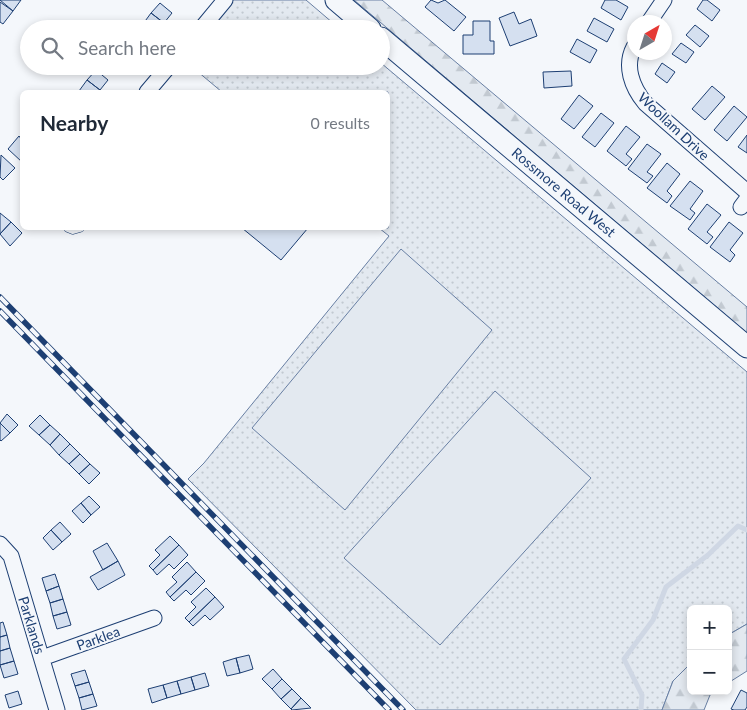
<!DOCTYPE html>
<meta charset="utf-8">
<style>
:root{--surface:#fff;--page:#f2f2f3;--text:#1f2937;--muted:#747a83;--line:#e0e1e3}
body{margin:0;font-family:Lato,sans-serif;background:var(--page);color:var(--text)}
.controls{position:absolute;right:15px;bottom:15px;display:grid;overflow:hidden;border-radius:8px;box-shadow:0 2px 8px #0003}
.controls button{width:45px;height:45px;display:grid;place-items:center;padding:0;border:0;border-bottom:1px solid var(--line);background:var(--surface);color:var(--text);font:25px sans-serif}
.compass{position:absolute;left:627px;top:15px;width:45px;height:45px;border-radius:50%;background:var(--surface);box-shadow:0 2px 8px #0003;rotate:39deg}
.list{margin:0;padding:0;list-style:none}
h2{display:flex;justify-content:space-between;align-items:center;height:65px;margin:0;padding:0 20px;font-size:21px}
h2 small{font-size:16px;font-weight:400;color:var(--muted)}
.icon{flex:none;width:28px;height:28px;fill:none;stroke:currentColor;stroke-width:2;stroke-linecap:round;stroke-linejoin:round}
.map{position:relative;flex:none;width:747px;height:710px;overflow:hidden}
.search{position:absolute;background:var(--surface);box-shadow:0 2px 8px #0003;left:20px;top:20px;width:370px;height:55px;display:flex;align-items:center;gap:12px;box-sizing:border-box;padding:0 18px;border-radius:28px;color:var(--muted);font-size:19px}
.panel{position:absolute;background:var(--surface);box-shadow:0 2px 8px #0003;left:20px;top:90px;width:370px;height:140px;border-radius:8px}
.map>svg:first-child{display:block}
.green{fill:url(#green-dots);stroke:#687fa3}
.forest{fill:url(#forest-firs);stroke:#687fa3}
.pitch{fill:#e3e9f0;stroke:#687fa3}
.lines{fill:none;stroke-linecap:round;stroke-linejoin:round}
.stream{stroke:#cfd7e4;stroke-width:5}
.building{fill:#d5e0f0;stroke:#1d3f73}
.service-casing{stroke:#1d3f73;stroke-width:9}
.minor-casing{stroke:#1d3f73;stroke-width:17}
.secondary-casing{stroke:#1d3f73;stroke-width:23}
.service{stroke:#f4f7fb;stroke-width:8}
.minor{stroke:#f4f7fb;stroke-width:15}
.secondary{stroke:#f4f7fb;stroke-width:21}
.rail-casing{stroke:#1d3f73;stroke-width:5.5}
.rail{stroke:#f4f7fb;stroke-width:4;stroke-dasharray:11;stroke-linecap:butt}
.labels{text-anchor:middle;dominant-baseline:central;stroke-width:4;stroke-linejoin:round;paint-order:stroke}
.street-label{font-size:14px;fill:#1d3f73;stroke:#f4f7fb}
</style>
<div class="map">
<svg width="747" height="710" viewBox="0 0 747 710">
<defs>
<pattern id="green-dots" width="8" height="8" patternUnits="userSpaceOnUse" patternTransform="scale(1.25)"><rect width="8" height="8" fill="#e3e9f0"/><path d="M2 2h.1M6 6h.1" fill="none" stroke="#c2c9d1" stroke-width="1.8" stroke-linecap="round"/></pattern>
<pattern id="forest-firs" width="22" height="20" patternUnits="userSpaceOnUse" patternTransform="scale(1.25)"><rect width="22" height="20" fill="#e3e9f0"/><path d="M5 1l3.5 6h-7zM16 11l3.5 6h-7z" fill="#c2c9d1"/></pattern>
</defs>
<rect width="100%" height="100%" fill="#f4f7fb"/>
<path class="green" d="M 225,0 L 306,0 L 340,29 L 201,29 Z
M 381,63 L 747,372 L 747,624 L 728,635 L 728,609 L 691,609 L 691,663 L 673,681 L 662,710 L 416,710 L 188,479 L 204,463 L 389,236 L 379,228 L 388,228 L 388,92 L 222,92 L 191,66 L 381,66 Z"/>
<path class="forest" d="M 354,0 L 382,0 L 747,307 L 747,333 Z
M 747,624 L 747,671 L 728,683 L 728,635 Z
M 691,663 L 691,691 L 716,691 L 710,695 L 704,710 L 662,710 L 673,681 Z"/>
<path class="pitch" d="M 401,249 L 492,330 L 345,510 L 252,428 Z
M 495,391 L 591,478 L 440,645 L 344,558 Z"/>
<g class="lines">
<path class="stream" d="M 641,710 L 642,695 L 624,659 L 653,620 L 666,587 L 708,555 L 738,526 L 747,530"/>
</g>
<path class="building" d="M 0,0 L 21,0 L 13,11 Z
M 431,0 L 438,3 L 445,0 L 466,17 L 454,31 L 425,7 Z
M 605,0 L 616,0 L 628,7 L 621,20 L 601,8 Z
M 703,0 L 707,0 L 720,10 L 712,21 L 697,9 Z
M 0,2 L 13,11 L 3,24 L 0,22 Z
M 160,3 L 172,13 L 164,23 L 151,13 Z
M 514,12 L 519,24 L 531,19 L 537,36 L 510,46 L 499,18 Z
M 151,13 L 164,23 L 159,29 L 149,29 L 143,24 Z
M 594,18 L 614,29 L 607,42 L 587,31 Z
M 473,21 L 490,21 L 490,41 L 494,41 L 494,54 L 463,54 L 463,35 L 473,35 Z
M 695,25 L 709,36 L 700,47 L 686,35 Z
M 577,39 L 597,50 L 590,63 L 570,52 Z
M 681,43 L 694,52 L 686,63 L 672,54 Z
M 662,63 L 675,72 L 667,83 L 655,74 Z
M 96,70 L 108,80 L 100,90 L 87,80 Z
M 571,71 L 572,86 L 544,88 L 543,72 Z
M 87,80 L 100,90 L 98,92 L 79,91 Z
M 712,86 L 725,97 L 705,120 L 692,109 Z
M 579,95 L 593,106 L 574,129 L 561,119 Z
M 734,106 L 747,117 L 727,141 L 714,130 Z
M 601,113 L 614,123 L 595,147 L 582,137 Z
M 626,126 L 640,137 L 626,154 L 632,159 L 626,166 L 607,151 Z
M 747,135 L 747,153 L 738,147 Z
M 19,136 L 22,140 L 22,162 L 8,149 Z
M 647,144 L 661,154 L 647,172 L 653,176 L 647,183 L 628,169 Z
M 1,155 L 15,168 L 3,180 L 0,177 Z
M 667,163 L 680,174 L 667,191 L 672,196 L 667,203 L 647,188 Z
M 690,181 L 703,191 L 690,209 L 695,213 L 690,220 L 670,206 Z
M 707,204 L 721,215 L 707,232 L 713,237 L 707,244 L 688,229 Z
M 0,213 L 11,222 L 0,234 Z
M 11,222 L 22,233 L 10,246 L 0,234 Z
M 729,222 L 743,233 L 730,250 L 735,255 L 730,262 L 710,247 Z
M 242,228 L 308,228 L 281,260 Z
M 7,414 L 18,425 L 10,433 L 0,423 Z
M 40,415 L 50,425 L 39,435 L 29,426 Z
M 0,423 L 10,433 L 1,441 L 0,440 Z
M 50,425 L 60,434 L 50,445 L 39,435 Z
M 60,434 L 70,444 L 59,455 L 50,445 Z
M 70,444 L 80,454 L 69,464 L 59,455 Z
M 80,454 L 90,464 L 79,474 L 69,464 Z
M 90,464 L 100,473 L 89,484 L 79,474 Z
M 89,496 L 100,507 L 91,515 L 81,503 Z
M 81,503 L 91,515 L 83,523 L 72,511 Z
M 60,522 L 71,534 L 62,542 L 51,530 Z
M 51,530 L 62,542 L 53,550 L 43,538 Z
M 170,536 L 179,545 L 153,570 L 149,566 L 160,555 L 155,550 Z
M 107,543 L 118,561 L 103,570 L 93,551 Z
M 179,545 L 188,555 L 174,569 L 169,564 L 157,575 L 153,570 Z
M 118,561 L 125,575 L 98,590 L 90,577 Z
M 187,562 L 196,572 L 170,597 L 166,592 L 177,582 L 172,577 Z
M 196,572 L 205,581 L 191,595 L 186,590 L 174,601 L 170,597 Z
M 55,574 L 59,586 L 46,591 L 42,578 Z
M 59,586 L 63,599 L 50,603 L 46,591 Z
M 206,588 L 215,597 L 189,622 L 185,618 L 196,607 L 191,602 Z
M 215,597 L 224,607 L 210,620 L 205,615 L 193,626 L 189,622 Z
M 63,599 L 67,612 L 53,616 L 50,603 Z
M 67,612 L 71,625 L 57,629 L 53,616 Z
M 3,622 L 7,635 L 0,637 L 0,623 Z
M 7,635 L 10,648 L 0,651 L 0,637 Z
M 10,648 L 14,661 L 0,665 L 0,651 Z
M 249,655 L 253,669 L 240,673 L 236,658 Z
M 236,658 L 240,673 L 227,676 L 223,662 Z
M 14,661 L 18,674 L 4,678 L 0,665 Z
M 273,669 L 282,679 L 272,689 L 262,679 Z
M 85,670 L 89,682 L 75,686 L 71,674 Z
M 205,673 L 209,686 L 195,690 L 191,677 Z
M 191,677 L 195,690 L 181,694 L 177,681 Z
M 282,679 L 292,689 L 281,699 L 272,689 Z
M 177,681 L 181,694 L 167,698 L 163,685 Z
M 89,682 L 93,694 L 79,698 L 75,686 Z
M 163,685 L 167,698 L 152,703 L 148,689 Z
M 292,689 L 301,698 L 291,709 L 281,699 Z
M 741,690 L 747,693 L 747,707 L 745,710 L 734,710 L 731,709 Z
M 18,691 L 22,704 L 9,708 L 5,695 Z
M 93,694 L 97,706 L 82,710 L 79,698 Z
M 301,698 L 311,708 L 292,710 L 291,709 Z"/>
<g class="lines">
<g class="service-casing">
<path id="service" d="M 68,228 L 73,230 L 80,228"/>
</g>
<g class="minor-casing">
<path id="minor" d="M 649,22 L 664,0
M 201,29 L 225,0
M 634,47 C 624,66 632,87 645,103 L 747,192
M 147,92 L 169,66
M 741,207 L 747,199
M 0,544 L 11,556 L 57,710
M 42,658 L 154,618"/>
</g>
<g class="secondary-casing">
<path id="secondary" d="M 336,0 L 370,29
M 381,38 L 747,347"/>
</g>
<use href="#service" class="service"/>
<use href="#minor" class="minor"/>
<use href="#secondary" class="secondary"/>
<g class="rail-casing">
<path id="rail" d="M 0,297 L 403,710
M 0,311 L 389,710"/>
</g>
<use href="#rail" class="rail"/>
</g>
<g class="labels">
<g class="street-label">
<text transform="translate(674 126) rotate(43)">Woollam Drive</text>
<text transform="translate(564 192) rotate(40)">Rossmore Road West</text>
<text transform="translate(32 625) rotate(73)">Parklands</text>
<text transform="translate(98 638) rotate(-20)">Parklea</text>
</g>
</g>
</svg>
<div class="controls">
<button>+</button>
<button>−</button>
</div>
<svg class="compass" viewBox="-18 -18 36 36"><path d="M0-13l5 13h-10z" fill="#e53935"/><path d="M0 13l5-13h-10z" fill="#747a83"/></svg>
<div class="search"><svg class="icon" aria-label="search" viewBox="0 0 24 24"><circle cx="10" cy="10" r="6"/><path d="M15 15l6 6"/></svg>Search here</div>
<section class="panel">
<h2>Nearby<small>0 results</small></h2>
<ul class="list">
</ul>
</section>
</div>
